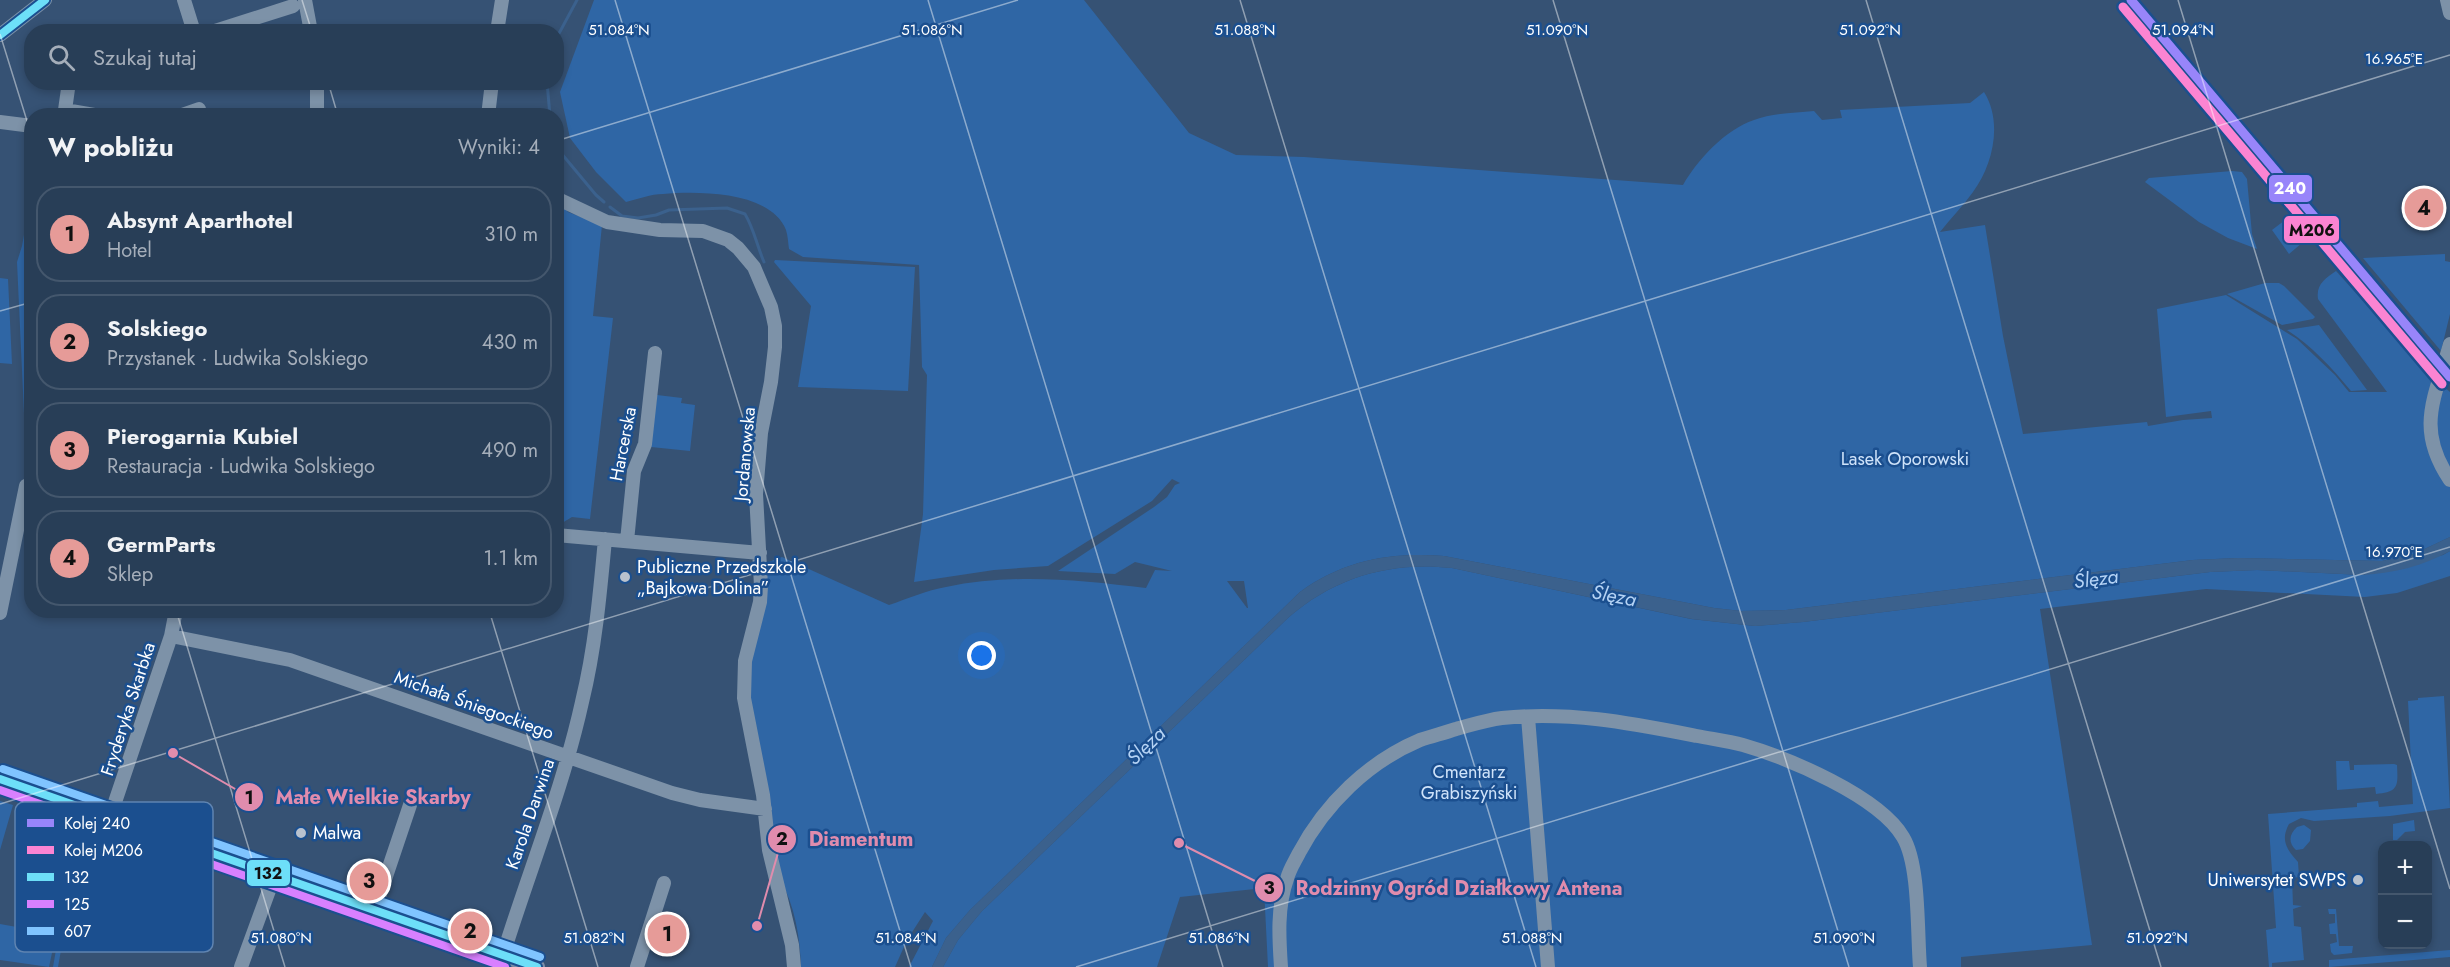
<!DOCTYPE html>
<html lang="pl">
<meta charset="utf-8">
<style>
:root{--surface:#283e57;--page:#344961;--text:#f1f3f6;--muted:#a5aeba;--line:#44576d;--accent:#e69b98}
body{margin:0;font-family:Jost,sans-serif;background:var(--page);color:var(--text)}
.controls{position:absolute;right:18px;bottom:18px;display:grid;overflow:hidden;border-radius:12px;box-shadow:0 3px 9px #0003}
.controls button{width:54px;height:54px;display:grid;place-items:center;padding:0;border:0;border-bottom:2px solid var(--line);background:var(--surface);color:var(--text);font:30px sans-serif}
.you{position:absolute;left:982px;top:656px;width:21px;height:21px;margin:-15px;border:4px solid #fff;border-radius:50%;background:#1a73e8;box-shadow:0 0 0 9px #1a73e833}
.badge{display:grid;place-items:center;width:39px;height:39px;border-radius:50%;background:var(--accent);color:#111;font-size:20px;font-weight:700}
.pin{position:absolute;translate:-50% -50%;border:3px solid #fff;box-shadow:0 2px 6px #0006}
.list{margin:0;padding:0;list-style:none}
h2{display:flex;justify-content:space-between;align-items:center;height:78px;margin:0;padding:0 24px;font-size:26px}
h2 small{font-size:20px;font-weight:400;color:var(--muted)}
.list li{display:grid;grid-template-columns:39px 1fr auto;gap:18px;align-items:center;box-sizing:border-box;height:96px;margin:0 12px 12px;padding:0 12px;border:2px solid var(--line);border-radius:24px}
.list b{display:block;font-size:22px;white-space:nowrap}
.list p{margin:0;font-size:20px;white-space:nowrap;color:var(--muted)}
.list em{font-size:20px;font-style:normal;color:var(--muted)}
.icon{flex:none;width:33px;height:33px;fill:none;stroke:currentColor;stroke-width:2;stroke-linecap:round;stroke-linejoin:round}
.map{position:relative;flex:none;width:2450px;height:967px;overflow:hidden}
.search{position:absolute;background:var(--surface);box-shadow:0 3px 9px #0003;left:24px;top:24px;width:540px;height:66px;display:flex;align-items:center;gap:15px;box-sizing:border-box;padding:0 21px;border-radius:24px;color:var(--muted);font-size:22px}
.panel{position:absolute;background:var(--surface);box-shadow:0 3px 9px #0003;left:24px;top:108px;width:540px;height:510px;border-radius:24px}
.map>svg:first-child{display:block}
.green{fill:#2f66a5;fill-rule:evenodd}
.water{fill:#3b618d}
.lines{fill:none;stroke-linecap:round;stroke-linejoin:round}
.stream{stroke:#3b618d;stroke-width:3}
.minor{stroke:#7d92a8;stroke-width:14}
.major{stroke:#7d8ea7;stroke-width:16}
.bus-1-casing{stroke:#1b4f8f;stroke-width:12}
.bus-2-casing{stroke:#1b4f8f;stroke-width:12}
.bus-3-casing{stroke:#1b4f8f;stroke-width:12}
.bus-1{stroke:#6ddff8;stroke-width:8}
.bus-2{stroke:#d880ff;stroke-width:8}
.bus-3{stroke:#80c4ff;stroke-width:8}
.rail-1-casing{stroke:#1b4f8f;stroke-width:14}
.rail-2-casing{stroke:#1b4f8f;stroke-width:14}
.rail-1{stroke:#9885fa;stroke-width:9}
.rail-2{stroke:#fb84d2;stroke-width:9}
.ticks{fill:none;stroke:#fff;stroke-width:1.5;stroke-opacity:0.45}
.poi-dot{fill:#b9c2ce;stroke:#1b4f8f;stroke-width:2}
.labels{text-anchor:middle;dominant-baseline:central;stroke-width:5;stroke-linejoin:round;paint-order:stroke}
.street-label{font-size:18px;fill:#fff;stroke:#1b4f8f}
.park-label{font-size:18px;fill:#cfe3fa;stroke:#1b4f8f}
.poi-label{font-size:18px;fill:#fff;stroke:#1b4f8f;text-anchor:start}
.water-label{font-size:20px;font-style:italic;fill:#b5d3f5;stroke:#1b4f8f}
.key{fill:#1b4f8f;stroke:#5f84b1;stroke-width:1.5}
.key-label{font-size:16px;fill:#fff}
.ticks-label{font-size:15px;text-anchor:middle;fill:#fff;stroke:#1b4f8f;stroke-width:5;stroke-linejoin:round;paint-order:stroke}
.leader{fill:none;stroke:#e08cad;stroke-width:2}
.callout-dot{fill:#e08cad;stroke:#1b4f8f;stroke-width:2}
.mark-label{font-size:18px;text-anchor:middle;font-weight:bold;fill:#111}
.callout-label{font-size:20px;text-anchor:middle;font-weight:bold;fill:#e08cad;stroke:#1b4f8f;stroke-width:5;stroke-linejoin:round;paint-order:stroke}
.line-badge{stroke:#1b4f8f;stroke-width:2}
.badge-label{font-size:16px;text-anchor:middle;font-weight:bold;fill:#fff}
.pale-badge-label{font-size:16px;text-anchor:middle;font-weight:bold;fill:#111}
</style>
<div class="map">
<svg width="2450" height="967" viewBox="0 0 2450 967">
<rect width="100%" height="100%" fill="#365274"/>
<path class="green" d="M 594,0 L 1084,0 L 1189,133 L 1236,155 L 1304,157 L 1683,185 C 1698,159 1725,130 1754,120 C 1772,113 1795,113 1814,111 L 1822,120 L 1842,118 L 1840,110 L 1970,103 L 1984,92 C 2003,122 1993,165 1973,192 C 1963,206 1951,218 1940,232 L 1985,225 L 2003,336 L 2023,434 L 2147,422 L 2148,426 L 2183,420 L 2212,418 L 2211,411 L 2166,417 L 2157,309 L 2226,295 L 2297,339 L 2335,375 L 2349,392 L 2387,392 L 2318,299 C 2316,284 2325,279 2336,271 L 2431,376 L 2450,392 L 2450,537 L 2414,554 L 2382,561 L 2238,558 L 2193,560 L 1786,610 L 1741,611 L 1714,608 L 1444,556 C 1391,552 1344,560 1300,592 L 970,910 L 946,938 L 932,967 L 909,967 L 933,921 L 925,912 L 907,940 L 895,967 L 801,967 C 800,937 795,906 780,879 L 751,718 L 748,676 L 766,563 L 782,557 L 889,605 C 907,599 927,590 946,587 C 1012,573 1080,580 1146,588 L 1155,570 L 1172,571 L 1135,562 L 1115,574 L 1058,571 L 1154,507 L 1167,497 L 1175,485 L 1180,483 L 1172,479 L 1152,501 L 1048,566 L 994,570 L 914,582 L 923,514 L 927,375 L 922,367 L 919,265 L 803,257 L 789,249 C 788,243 788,236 786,230 C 771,191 698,191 663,194 C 651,194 638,199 626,202 L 596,172 L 570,138 L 560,92 ZM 1227,581 L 1244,581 L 1248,608 L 1247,608 Z
M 2232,171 L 2242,172 L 2247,179 L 2252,234 L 2257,249 L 2228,238 L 2199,222 L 2145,182 L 2149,178 Z
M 31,196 L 31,480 L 27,479 L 17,262 L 22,246 Z
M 556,202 L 563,205 L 568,212 L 602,225 L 593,316 L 613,318 L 590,519 L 572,517 L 557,526 Z
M 2298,210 L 2315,232 L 2289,254 L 2272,230 Z
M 2445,254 L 2445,261 L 2450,262 L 2450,314 L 2441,351 L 2363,258 Z
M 775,260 L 915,267 L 908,391 L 798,387 L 811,306 L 774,262 Z
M 0,278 L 8,279 L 12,364 L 0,363 Z
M 2265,283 L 2279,283 L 2284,286 L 2315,317 L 2313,319 L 2282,325 L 2227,294 Z
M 2319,325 L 2367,390 L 2351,391 C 2332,368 2312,346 2287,330 Z
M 657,395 L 682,398 L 681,403 L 695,405 L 690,451 L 651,447 Z
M 2450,551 L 2450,576 L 2397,593 L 2365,597 L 2206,589 L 2040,609 L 2092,945 L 1961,957 L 1961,967 L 1268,967 L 1264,888 L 1180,897 L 1157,967 L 943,967 L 958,940 L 982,911 L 1289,617 C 1335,577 1391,561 1452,568 L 1691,619 L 1755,626 L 1803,622 L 2210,572 L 2257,570 L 2363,575 L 2443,555 Z
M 2444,696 L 2450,808 L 2390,816 L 2314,821 L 2301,818 L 2289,824 C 2280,840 2287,850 2298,862 L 2299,877 L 2292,878 L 2293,905 L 2302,906 L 2293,909 L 2294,926 L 2301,927 L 2304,960 L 2272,963 L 2272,967 L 2269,967 L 2266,930 L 2276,928 L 2268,814 L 2357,807 L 2357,803 L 2378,801 L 2379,807 L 2413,804 L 2408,701 L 2418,700 L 2418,698 Z
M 2336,761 L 2349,761 L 2350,770 L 2354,770 L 2354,765 L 2394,764 L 2397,765 C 2398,786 2399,792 2376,794 L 2375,787 L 2337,790 Z
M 0,801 L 13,805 L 0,850 Z
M 2414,820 L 2415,831 L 2405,832 L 2397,840 L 2393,840 L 2393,824 Z
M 2304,825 L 2311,830 L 2310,841 L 2303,849 L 2296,850 C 2288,843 2289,834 2297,827 Z
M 68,881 L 73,882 L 58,967 L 53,967 Z
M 2328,909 L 2336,909 L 2339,946 L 2353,946 L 2352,953 L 2334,955 L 2331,952 L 2330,944 L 2337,942 L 2336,934 L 2330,934 L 2329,924 L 2335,923 L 2335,914 L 2329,914 Z
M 0,924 L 56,934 L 49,967 L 0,960 Z
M 2450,950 L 2450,957 L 2329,967 L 2329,960 Z"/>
<path class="water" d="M 2450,537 L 2450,551 C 2423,566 2394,573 2363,575 L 2257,570 L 2210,572 L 1803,622 L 1755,626 L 1692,619 L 1452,568 C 1391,561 1335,577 1289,617 L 982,911 L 958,940 L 943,967 L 932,967 L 946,938 L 970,910 L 1300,592 C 1344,560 1391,552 1444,556 L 1714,608 L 1741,611 L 1786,610 L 2193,560 L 2238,558 L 2382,561 L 2414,554 Z"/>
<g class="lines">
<path class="stream" d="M 556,39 L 577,0
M 547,82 L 550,116
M 556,147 L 596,195 L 604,202
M 610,207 L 622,216 L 638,218 L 656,215 L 669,210 L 727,208 L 745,214 C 754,229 757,246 764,262"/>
<path class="minor" d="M 184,0 L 194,32
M 305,0 L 311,32
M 2447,0 L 2450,13
M 212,32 L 293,6
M 497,32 L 502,0
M 0,35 L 45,0
M 69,82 L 65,110 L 100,116
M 179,116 L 199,109
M 317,116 L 317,82
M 488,116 L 492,82
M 0,122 L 32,126
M 556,198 L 607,222 L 660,230 L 703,231 L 728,240 L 738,248 L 754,267 L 771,307 L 775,326 L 775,347 L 771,382 L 761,433 L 756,494 L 761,586 L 760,602 L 745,661 L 744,698 L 763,795 L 769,850 L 792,945 L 794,967
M 2450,344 C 2435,398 2415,428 2450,480
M 556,535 L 760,553
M 627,541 L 634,471 L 645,444 L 655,353
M 0,613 L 26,486 L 32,486
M 171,636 L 290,660 L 672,793 L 700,800 L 765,809
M 1528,717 L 1548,967
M 110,817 L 171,636 L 176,610
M 375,909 L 410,805
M 503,955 C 529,871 563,788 582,702 C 595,649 600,594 605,539
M 241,967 L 275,874
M 637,967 L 664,883
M 1281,967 C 1279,938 1277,907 1287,879 C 1289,870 1295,861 1299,853 C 1325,804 1368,762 1420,740 C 1432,736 1444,733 1456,729 C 1471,725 1486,720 1502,718 C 1570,711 1630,723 1697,736 C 1712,739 1728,741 1743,745 C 1788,758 1879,796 1903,837 C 1920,865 1917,933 1920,967"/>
<path class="major" d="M 0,779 L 537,967"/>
<g class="bus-1-casing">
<path id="bus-1" d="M 0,35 L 45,0
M 0,779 L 537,967"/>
</g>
<g class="bus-2-casing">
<path id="bus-2" d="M 0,790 L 505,967"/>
</g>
<g class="bus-3-casing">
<path id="bus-3" d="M 3,769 L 540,957"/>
</g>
<use href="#bus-1" class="bus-1"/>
<use href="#bus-2" class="bus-2"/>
<use href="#bus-3" class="bus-3"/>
<g class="rail-1-casing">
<path id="rail-1" d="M 2131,0 L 2450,377"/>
</g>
<g class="rail-2-casing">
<path id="rail-2" d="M 2123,7 L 2442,384"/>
</g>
<use href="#rail-1" class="rail-1"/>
<use href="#rail-2" class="rail-2"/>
</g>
<path class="ticks" d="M 302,0 L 312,32M 615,0 L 911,967M 928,0 L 1223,967M 1240,0 L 1536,967M 1553,0 L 1849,967M 1866,0 L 2161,967M 2178,0 L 2450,889M 0,34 L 32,137M 328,82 L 338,116M 556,141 L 1018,0M 0,311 L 32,302M 176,610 L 285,967M 489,610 L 598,967M 0,804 L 2450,55M 1076,967 L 2450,547"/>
<g class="poi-dot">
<circle cx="625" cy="577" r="6"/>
<circle cx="301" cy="833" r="6"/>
<circle cx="2358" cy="880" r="6"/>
</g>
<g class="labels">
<g class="street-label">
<text transform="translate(623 444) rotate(-79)">Harcerska</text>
<text transform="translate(745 454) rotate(-85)">Jordanowska</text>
<text transform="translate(474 705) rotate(20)">Michała Śniegockiego</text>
<text transform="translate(128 709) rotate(-72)">Fryderyka Skarbka</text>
<text transform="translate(530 814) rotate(-71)">Karola Darwina</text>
</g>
<g class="park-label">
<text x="1905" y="459">Lasek Oporowski</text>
<text x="1469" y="772">Cmentarz<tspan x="1469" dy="21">Grabiszyński</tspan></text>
</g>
<g class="poi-label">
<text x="637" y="567">Publiczne Przedszkole<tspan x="637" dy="21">„Bajkowa Dolina”</tspan></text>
<text x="313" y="833">Malwa</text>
<text x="2346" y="880" text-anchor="end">Uniwersytet SWPS</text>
</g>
<g class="water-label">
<text transform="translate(2096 579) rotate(-7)">Ślęza</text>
<text transform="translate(1614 596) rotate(11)">Ślęza</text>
<text transform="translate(1146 746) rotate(-44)">Ślęza</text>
</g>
</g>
<rect x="15" y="802" width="198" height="150" rx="9" class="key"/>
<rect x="27" y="819" width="27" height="8" fill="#9885fa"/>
<rect x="27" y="846" width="27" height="8" fill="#fb84d2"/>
<rect x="27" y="873" width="27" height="8" fill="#6ddff8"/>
<rect x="27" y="900" width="27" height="8" fill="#d880ff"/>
<rect x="27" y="927" width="27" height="8" fill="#80c4ff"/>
<g class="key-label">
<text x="64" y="829">Kolej 240</text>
<text x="64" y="856">Kolej M206</text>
<text x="64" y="883">132</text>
<text x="64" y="910">125</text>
<text x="64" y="937">607</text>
</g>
<g class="ticks-label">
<text x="619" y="35">51.084°N</text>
<text x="932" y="35">51.086°N</text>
<text x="1245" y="35">51.088°N</text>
<text x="1557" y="35">51.090°N</text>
<text x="1870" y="35">51.092°N</text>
<text x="2183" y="35">51.094°N</text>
<text x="2394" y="64">16.965°E</text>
<text x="2394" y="557">16.970°E</text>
<text x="281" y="943">51.080°N</text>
<text x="594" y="943">51.082°N</text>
<text x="906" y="943">51.084°N</text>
<text x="1219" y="943">51.086°N</text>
<text x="1532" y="943">51.088°N</text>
<text x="1844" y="943">51.090°N</text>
<text x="2157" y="943">51.092°N</text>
</g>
<path class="leader" d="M173 753L249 797M757 926L782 839M1179 843L1269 888"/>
<g class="callout-dot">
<circle cx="173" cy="753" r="6"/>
<circle cx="757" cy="926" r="6"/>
<circle cx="1179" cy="843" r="6"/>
<circle cx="249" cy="797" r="15"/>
<circle cx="782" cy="839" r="15"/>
<circle cx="1269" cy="888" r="15"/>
</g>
<g class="mark-label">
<text x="249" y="804">1</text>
<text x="782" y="845">2</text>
<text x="1269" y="894">3</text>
</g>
<g class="callout-label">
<text x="373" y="804">Małe Wielkie Skarby</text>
<text x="861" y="846">Diamentum</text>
<text x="1459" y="895">Rodzinny Ogród Działkowy Antena</text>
</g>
<g class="line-badge">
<rect x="2268" y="174" width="45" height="29" rx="6" fill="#9885fa"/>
<rect x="2283" y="215" width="57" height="29" rx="6" fill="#fb84d2"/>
<rect x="246" y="859" width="45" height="28" rx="6" fill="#6ddff8"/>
</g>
<g class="badge-label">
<text x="2290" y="194">240</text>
</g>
<g class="pale-badge-label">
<text x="2312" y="236">M206</text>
<text x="268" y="879">132</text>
</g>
</svg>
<div class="controls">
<button>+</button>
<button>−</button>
</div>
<div class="you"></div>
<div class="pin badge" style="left:667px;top:934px">1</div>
<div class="pin badge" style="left:470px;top:931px">2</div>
<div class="pin badge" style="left:369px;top:881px">3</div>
<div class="pin badge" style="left:2424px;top:208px">4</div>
<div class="search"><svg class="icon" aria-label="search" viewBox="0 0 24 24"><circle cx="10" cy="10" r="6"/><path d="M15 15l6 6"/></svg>Szukaj tutaj</div>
<section class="panel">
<h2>W pobliżu<small>Wyniki: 4</small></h2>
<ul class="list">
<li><span class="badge">1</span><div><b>Absynt Aparthotel</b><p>Hotel</p></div><em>310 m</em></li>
<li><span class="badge">2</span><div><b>Solskiego</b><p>Przystanek · Ludwika Solskiego</p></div><em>430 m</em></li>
<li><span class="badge">3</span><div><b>Pierogarnia Kubiel</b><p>Restauracja · Ludwika Solskiego</p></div><em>490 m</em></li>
<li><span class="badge">4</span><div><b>GermParts</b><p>Sklep</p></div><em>1.1 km</em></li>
</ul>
</section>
</div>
